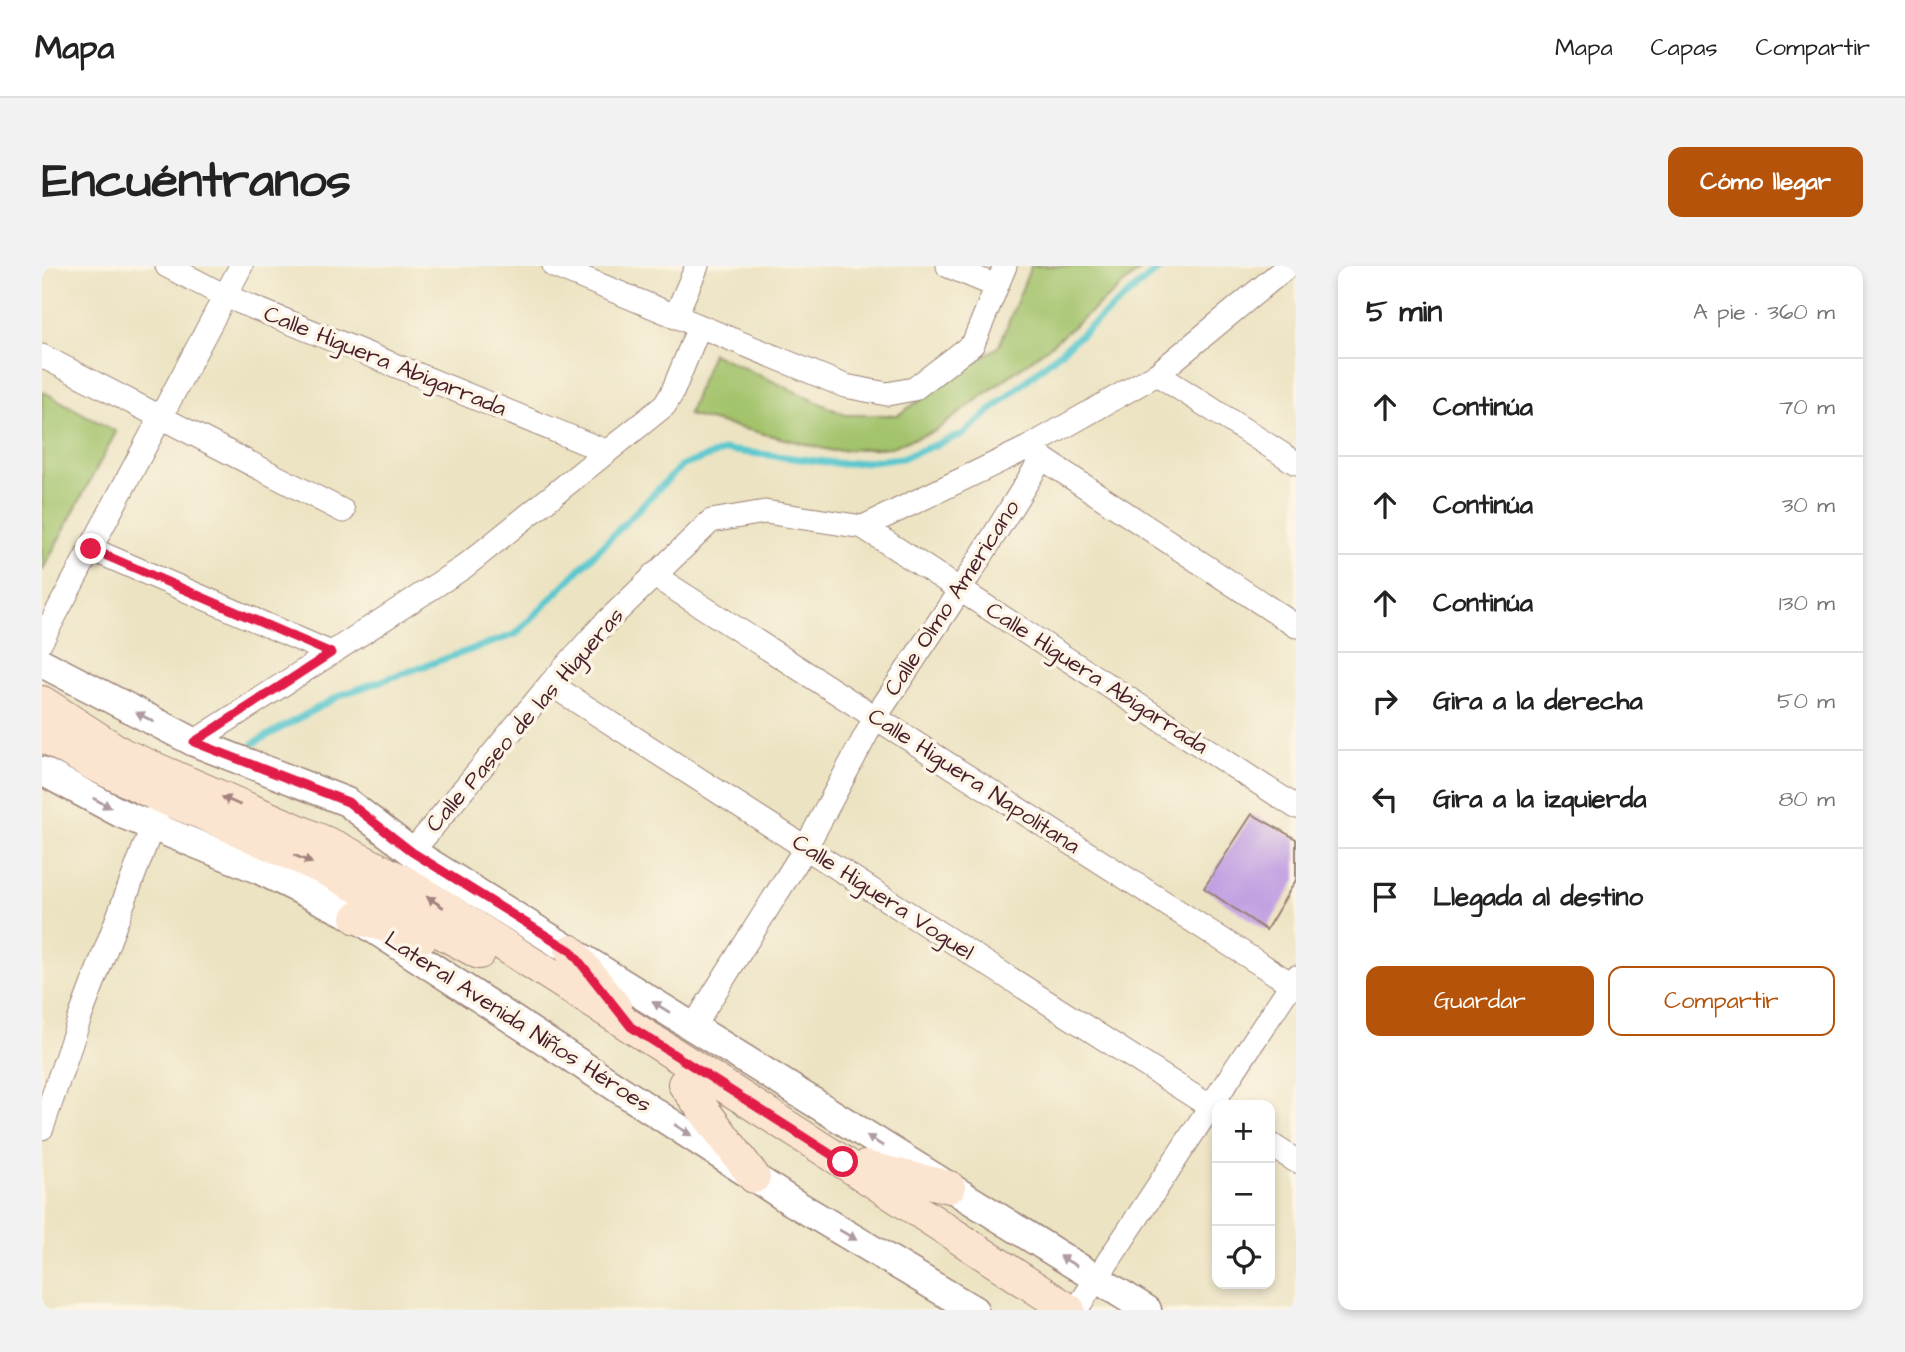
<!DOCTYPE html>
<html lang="es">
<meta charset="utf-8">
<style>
:root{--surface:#fff;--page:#f2f2f2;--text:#222;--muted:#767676;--line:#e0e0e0;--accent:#b45309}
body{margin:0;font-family:"Architects Daughter",sans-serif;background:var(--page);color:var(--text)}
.controls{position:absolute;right:21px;bottom:21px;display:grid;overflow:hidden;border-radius:14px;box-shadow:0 4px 10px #0003}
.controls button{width:63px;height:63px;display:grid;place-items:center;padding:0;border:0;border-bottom:2px solid var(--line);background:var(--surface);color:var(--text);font:35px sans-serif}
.stop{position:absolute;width:21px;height:21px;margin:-16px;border:5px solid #e11d48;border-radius:50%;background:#fff}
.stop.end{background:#e11d48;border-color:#fff;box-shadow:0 2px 7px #0008}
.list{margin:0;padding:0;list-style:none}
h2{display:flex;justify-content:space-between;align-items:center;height:91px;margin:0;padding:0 28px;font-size:30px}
h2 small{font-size:23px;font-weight:400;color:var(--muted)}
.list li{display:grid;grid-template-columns:46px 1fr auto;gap:21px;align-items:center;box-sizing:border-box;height:98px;padding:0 28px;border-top:2px solid var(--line)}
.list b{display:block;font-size:26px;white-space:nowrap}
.list em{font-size:23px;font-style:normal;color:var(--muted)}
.actions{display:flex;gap:14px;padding:21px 28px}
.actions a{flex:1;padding:16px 0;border:2px solid var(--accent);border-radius:14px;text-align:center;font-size:24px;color:var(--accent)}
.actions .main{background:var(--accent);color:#fff}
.icon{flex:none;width:38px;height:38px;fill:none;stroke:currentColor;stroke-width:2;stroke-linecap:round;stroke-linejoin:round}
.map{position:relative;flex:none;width:1254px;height:1044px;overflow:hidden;border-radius:14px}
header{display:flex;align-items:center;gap:42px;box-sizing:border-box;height:98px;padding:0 35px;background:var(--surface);border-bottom:2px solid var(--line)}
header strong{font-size:33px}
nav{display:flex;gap:38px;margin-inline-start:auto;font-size:24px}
.intro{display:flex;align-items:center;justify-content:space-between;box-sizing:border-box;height:168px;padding:0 42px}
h1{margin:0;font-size:49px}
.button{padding:18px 32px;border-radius:14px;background:var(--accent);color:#fff;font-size:24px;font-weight:700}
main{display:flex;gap:42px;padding:0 42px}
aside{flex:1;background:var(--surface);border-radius:14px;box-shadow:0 4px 10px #0003}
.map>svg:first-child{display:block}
.green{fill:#a3c36c;stroke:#76714c;stroke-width:2}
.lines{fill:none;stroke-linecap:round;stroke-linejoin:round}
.stream{stroke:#5ac7ce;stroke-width:7}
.building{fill:#c09de2}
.minor-casing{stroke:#9b8176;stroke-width:25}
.tertiary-casing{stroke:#9b8176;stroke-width:31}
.secondary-casing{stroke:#9b8176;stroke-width:34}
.minor{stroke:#fff;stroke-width:23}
.tertiary{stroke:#fff;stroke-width:28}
.secondary{stroke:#fce5d0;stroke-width:32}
.oneway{fill:#ae9aa0}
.oneway2{fill:#a3827e}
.route{stroke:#e11d48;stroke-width:9}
.labels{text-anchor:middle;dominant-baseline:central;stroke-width:7;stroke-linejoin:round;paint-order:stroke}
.street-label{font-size:23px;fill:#4a1f2b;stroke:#fcf5e5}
</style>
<header>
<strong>Mapa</strong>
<nav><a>Mapa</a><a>Capas</a><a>Compartir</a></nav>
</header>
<div class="intro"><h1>Encuéntranos</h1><a class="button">Cómo llegar</a></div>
<main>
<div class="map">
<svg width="1254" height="1044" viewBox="0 0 1254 1044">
<rect width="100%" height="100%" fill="#fcf5e5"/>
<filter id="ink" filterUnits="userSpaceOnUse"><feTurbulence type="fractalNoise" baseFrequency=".0143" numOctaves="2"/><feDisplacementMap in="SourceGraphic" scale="14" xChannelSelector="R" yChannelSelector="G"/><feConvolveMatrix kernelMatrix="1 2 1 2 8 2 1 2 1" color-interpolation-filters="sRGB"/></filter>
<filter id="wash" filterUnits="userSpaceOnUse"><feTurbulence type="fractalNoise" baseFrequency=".00686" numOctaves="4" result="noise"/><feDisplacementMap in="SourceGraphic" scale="28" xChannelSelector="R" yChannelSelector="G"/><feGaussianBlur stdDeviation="1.57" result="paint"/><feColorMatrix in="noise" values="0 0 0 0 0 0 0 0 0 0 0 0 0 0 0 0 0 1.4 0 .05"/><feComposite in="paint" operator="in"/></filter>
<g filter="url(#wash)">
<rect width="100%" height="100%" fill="#ece3c2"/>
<path class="green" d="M 989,0 L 1103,0 L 1008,80 L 893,165 L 849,181 L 791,185 L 646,149 L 670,87 L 803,149 L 856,149 L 957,80 Z
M 0,125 L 74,166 L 0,305 Z"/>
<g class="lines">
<path class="stream" d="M 212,477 L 299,429 L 474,368 L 639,200 L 684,184 L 801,198 L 860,192 L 921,168 L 1120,0"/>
</g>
<g id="blocks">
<path class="building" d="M 1210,548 L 1254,573 L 1254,614 L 1224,664 L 1162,622 Z"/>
</g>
</g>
<g filter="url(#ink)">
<use href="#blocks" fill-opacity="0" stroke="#9b8176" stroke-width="2"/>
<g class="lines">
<g class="minor-casing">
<path id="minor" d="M 125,0 L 183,30 L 563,185
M 512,0 L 803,120 L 845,128 L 872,123 L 931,78 L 963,0
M 906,0 L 954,20
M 633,51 L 655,0
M 0,90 L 301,245
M 1115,108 L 1254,197
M 988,184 L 1254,360
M 821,261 L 1254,541
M 49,283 L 289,387
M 611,309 L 1254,721
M 0,374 L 199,0
M 508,418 L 1175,845
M 152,476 L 422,301 L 623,139 L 630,127 L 657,61
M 370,586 L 508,418 L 560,360 L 669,255 L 723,246 L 821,261 L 985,182 L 1115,108 L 1246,0
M 651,761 L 764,581 L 833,452 L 918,324 L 1000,192
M 0,862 L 37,754 L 116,545
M 1228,878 L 1254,895
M 1034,1044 L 1254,711"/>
</g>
<g class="tertiary-casing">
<path id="tertiary" d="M 0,397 L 152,476 L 305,536 L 370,586 L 1105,1044
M 0,505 L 80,548 L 218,604 L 315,652 L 747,934 L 932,1044"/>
</g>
<g class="secondary-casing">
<path id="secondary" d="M 0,436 L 80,488 L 294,581 L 366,618 L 801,896 L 1027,1044
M 0,469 L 49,497 L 121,532 L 157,546 L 286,605 L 437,687
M 315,652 L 381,670
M 529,685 L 573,741
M 642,818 L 712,911
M 823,901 L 907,921"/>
</g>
<use href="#minor" class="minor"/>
<use href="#tertiary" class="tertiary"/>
<use href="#secondary" class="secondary"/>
</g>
<defs><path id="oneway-solid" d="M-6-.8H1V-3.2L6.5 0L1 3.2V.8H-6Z" transform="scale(1.75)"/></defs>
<g class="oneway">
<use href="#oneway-solid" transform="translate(103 451) rotate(-152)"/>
<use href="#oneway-solid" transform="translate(60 537) rotate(28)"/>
<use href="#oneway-solid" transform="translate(619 741) rotate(-148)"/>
<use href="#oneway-solid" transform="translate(641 864) rotate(33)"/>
<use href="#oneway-solid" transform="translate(833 875) rotate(-148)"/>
<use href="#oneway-solid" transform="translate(806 969) rotate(31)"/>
<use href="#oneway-solid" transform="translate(1026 995) rotate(-150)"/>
</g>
<g class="oneway2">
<use href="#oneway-solid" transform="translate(189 535) rotate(-156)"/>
<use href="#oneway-solid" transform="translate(261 593) rotate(24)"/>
<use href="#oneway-solid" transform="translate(393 636) rotate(-147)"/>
</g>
</g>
<g class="lines" filter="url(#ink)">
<path class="route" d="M 49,283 L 289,387 L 152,476 L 306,536 L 370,586 L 529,685 L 589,761 L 801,896"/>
</g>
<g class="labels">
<g class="street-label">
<text transform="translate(343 95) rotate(22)">Calle Higuera Abigarrada</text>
<text transform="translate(910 332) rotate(-57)">Calle Olmo Americano</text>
<text transform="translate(1055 412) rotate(33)">Calle Higuera Abigarrada</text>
<text transform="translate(483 454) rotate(-49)">Calle Paseo de las Higueras</text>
<text transform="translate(932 515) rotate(33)">Calle Higuera Napolitana</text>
<text transform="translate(841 631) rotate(33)">Calle Higuera Voguel</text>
<text transform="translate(476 756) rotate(33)">Lateral Avenida Niños Héroes</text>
</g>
</g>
</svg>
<div class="controls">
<button>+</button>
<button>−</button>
<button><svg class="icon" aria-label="locate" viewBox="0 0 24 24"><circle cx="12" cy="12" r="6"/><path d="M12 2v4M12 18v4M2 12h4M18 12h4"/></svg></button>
</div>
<div class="stop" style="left:801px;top:896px"></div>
<div class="stop end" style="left:49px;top:283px"></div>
</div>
<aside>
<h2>5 min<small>A pie · 360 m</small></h2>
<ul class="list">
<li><svg class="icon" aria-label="ahead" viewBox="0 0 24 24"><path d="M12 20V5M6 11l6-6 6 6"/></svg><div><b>Continúa</b></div><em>70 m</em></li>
<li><svg class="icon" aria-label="ahead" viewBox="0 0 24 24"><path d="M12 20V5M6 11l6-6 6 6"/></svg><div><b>Continúa</b></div><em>30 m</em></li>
<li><svg class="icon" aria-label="ahead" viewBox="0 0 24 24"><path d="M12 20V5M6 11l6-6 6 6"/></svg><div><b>Continúa</b></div><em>130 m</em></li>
<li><svg class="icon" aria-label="right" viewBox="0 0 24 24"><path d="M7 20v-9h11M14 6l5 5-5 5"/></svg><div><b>Gira a la derecha</b></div><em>50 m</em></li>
<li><svg class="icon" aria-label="left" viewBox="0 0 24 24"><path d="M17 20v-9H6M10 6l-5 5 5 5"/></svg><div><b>Gira a la izquierda</b></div><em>80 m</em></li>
<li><svg class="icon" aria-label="arrive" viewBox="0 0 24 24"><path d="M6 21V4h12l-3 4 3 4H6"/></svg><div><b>Llegada al destino</b></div></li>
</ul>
<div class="actions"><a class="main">Guardar</a><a>Compartir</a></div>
</aside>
</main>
